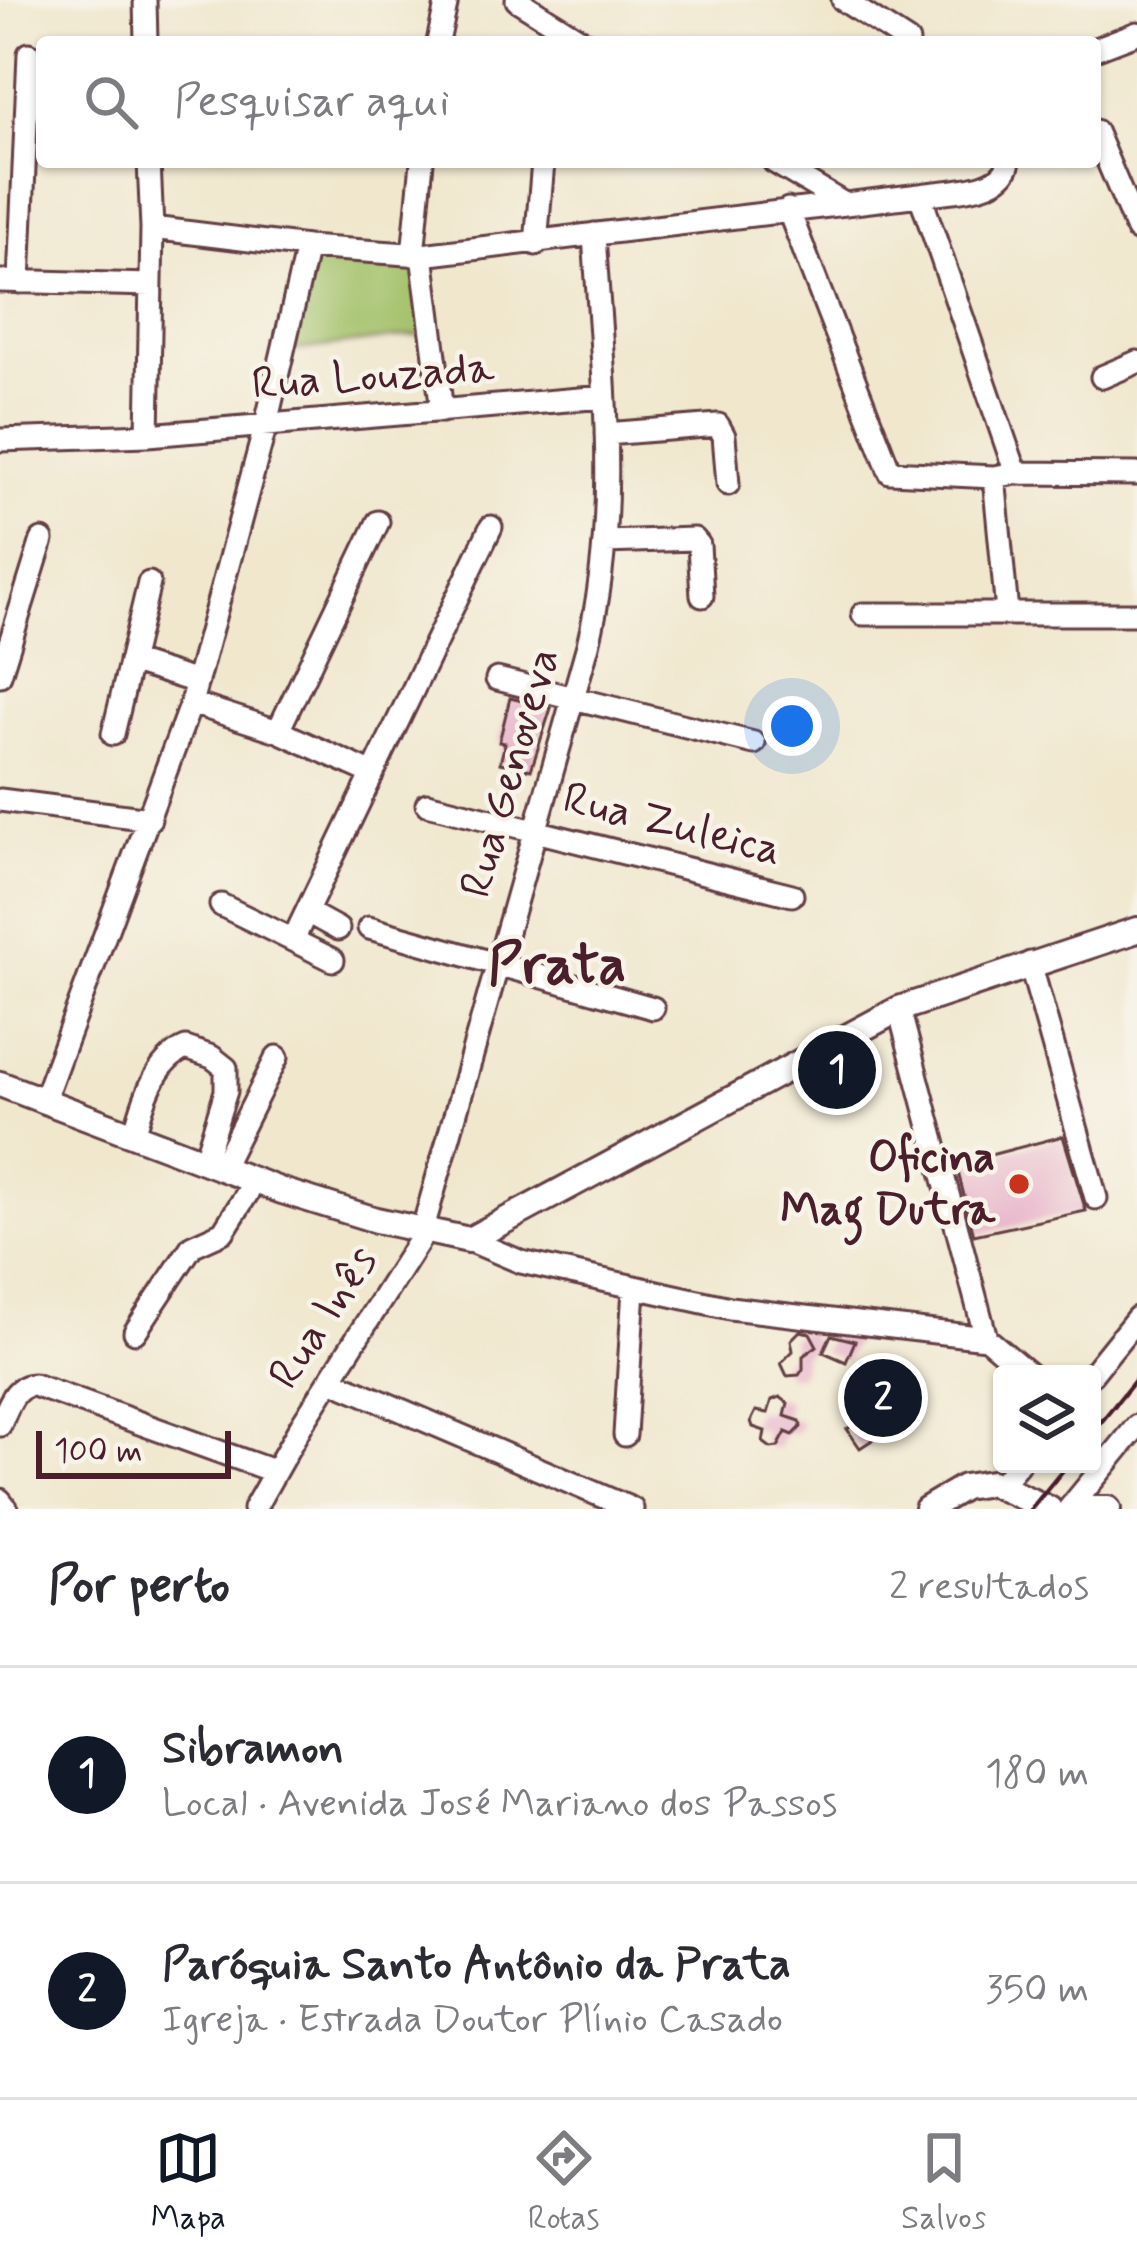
<!DOCTYPE html>
<html lang="pt">
<meta charset="utf-8">
<style>
:root{--surface:#fff;--page:#f2f2f3;--text:#2b2b33;--muted:#7c7c81;--line:#e1e1e2;--accent:#111827}
body{margin:0;font-family:Mynerve,sans-serif;background:var(--page);color:var(--text)}
.controls{position:absolute;right:36px;bottom:36px;display:grid;overflow:hidden;border-radius:12px;box-shadow:0 3px 9px #0004}
.controls button{width:108px;height:108px;display:grid;place-items:center;padding:0;border:0;border-bottom:3px solid var(--line);background:var(--surface);color:var(--text);font:60px sans-serif}
.scale{position:absolute;left:36px;bottom:30px;width:195px;box-sizing:border-box;padding-left:12px;border:6px solid #4a1f2b;border-top:0;font-size:33px;line-height:42px;white-space:nowrap;color:#4a1f2b;-webkit-text-stroke:9px #f7f3e8;paint-order:stroke}
.you{position:absolute;left:792px;top:726px;width:42px;height:42px;margin:-30px;border:9px solid #fff;border-radius:50%;background:#1a73e8;box-shadow:0 0 0 18px #1a73e833}
.badge{display:grid;place-items:center;width:78px;height:78px;border-radius:50%;background:var(--accent);color:#fff;font-size:39px;font-weight:700}
.pin{position:absolute;translate:-50% -50%;border:6px solid #fff;box-shadow:0 3px 12px #0006}
.list{margin:0;padding:0;list-style:none}
h2{display:flex;justify-content:space-between;align-items:center;height:156px;margin:0;padding:0 48px;font-size:51px}
h2 small{font-size:39px;font-weight:400;color:var(--muted)}
.list li{display:grid;grid-template-columns:78px 1fr auto;gap:36px;align-items:center;box-sizing:border-box;height:216px;padding:0 48px;border-top:3px solid var(--line)}
.list b{display:block;font-size:45px;white-space:nowrap}
.list p{margin:0;font-size:39px;white-space:nowrap;color:var(--muted)}
.list em{font-size:39px;font-style:normal;color:var(--muted)}
.icon{flex:none;width:66px;height:66px;fill:none;stroke:currentColor;stroke-width:2;stroke-linecap:round;stroke-linejoin:round}
.map{position:relative;flex:none;width:1137px;height:1509px;overflow:hidden}
.search{position:absolute;background:var(--surface);box-shadow:0 3px 9px #0004;left:36px;right:36px;top:36px;height:132px;display:flex;align-items:center;gap:30px;box-sizing:border-box;padding:0 42px;border-radius:12px;color:var(--muted);font-size:45px}
.sheet{height:588px;background:var(--surface)}
nav{display:flex;justify-content:space-around;align-items:center;box-sizing:border-box;height:168px;border-top:3px solid var(--line);background:var(--surface);font-size:33px;color:var(--muted)}
nav a{display:grid;justify-items:center;gap:6px}
nav .on{color:var(--accent)}
.map>svg:first-child{display:block}
.green{fill:#a2c169;stroke:#76704a;stroke-width:3}
.building{fill:#e5a7c5}
.lines{fill:none;stroke-linecap:round;stroke-linejoin:round}
.minor-casing{stroke:#633d43;stroke-width:27}
.major-casing{stroke:#633d43;stroke-width:30}
.minor{stroke:#fff;stroke-width:21}
.major{stroke:#fff;stroke-width:24}
.rail{stroke:#4a1f2b;stroke-width:4.5}
.poi-dot{fill:#c8321e;stroke:#f7f3e8;stroke-width:4.5}
.labels{text-anchor:middle;dominant-baseline:central;stroke-width:9;stroke-linejoin:round;paint-order:stroke}
.street-label{font-size:45px;fill:#4a1f2b;stroke:#f7f3e8}
.poi-label{font-size:45px;font-weight:bold;fill:#4a1f2b;stroke:#f7f3e8;text-anchor:end}
.district-label{font-size:57px;font-weight:bold;fill:#4a1f2b;stroke:#f7f3e8}
</style>
<div class="map">
<svg width="1137" height="1509" viewBox="0 0 1137 1509">
<rect width="100%" height="100%" fill="#f7f3e8"/>
<filter id="ink" filterUnits="userSpaceOnUse"><feTurbulence type="fractalNoise" baseFrequency=".00833" numOctaves="2"/><feDisplacementMap in="SourceGraphic" scale="24" xChannelSelector="R" yChannelSelector="G"/><feConvolveMatrix kernelMatrix="1 2 1 2 8 2 1 2 1" color-interpolation-filters="sRGB"/></filter>
<filter id="wash" filterUnits="userSpaceOnUse"><feTurbulence type="fractalNoise" baseFrequency=".004" numOctaves="4" result="noise"/><feDisplacementMap in="SourceGraphic" scale="48" xChannelSelector="R" yChannelSelector="G"/><feGaussianBlur stdDeviation="2.7" result="paint"/><feColorMatrix in="noise" values="0 0 0 0 0 0 0 0 0 0 0 0 0 0 0 0 0 1.4 0 .05"/><feComposite in="paint" operator="in"/></filter>
<g filter="url(#wash)">
<rect width="100%" height="100%" fill="#f0e7cd"/>
<path class="green" d="M 314,256 L 415,263 L 426,334 L 289,351 Z"/>
<g id="blocks">
<path class="building" d="M 510,698 L 551,708 L 531,770 L 500,763 L 505,743 L 499,742 Z
M 865,1046 L 872,1068 L 830,1080 L 828,1066 Z
M 1063,1136 L 1086,1211 L 974,1235 L 956,1164 Z
M 800,1331 L 810,1333 L 817,1346 L 803,1356 L 803,1369 L 799,1375 L 787,1376 L 781,1363 L 793,1351 L 791,1340 Z
M 831,1335 L 855,1341 L 846,1362 L 823,1352 Z
M 780,1397 L 788,1403 L 785,1416 L 800,1421 L 801,1427 L 793,1435 L 786,1432 L 778,1447 L 771,1448 L 763,1442 L 765,1431 L 753,1427 L 751,1421 L 756,1411 L 768,1413 L 772,1400 Z
M 885,1404 L 898,1423 L 860,1448 L 847,1429 Z"/>
</g>
</g>
<g filter="url(#ink)">
<use href="#blocks" fill-opacity="0" stroke="#633d43" stroke-width="3"/>
<g class="lines">
<g class="minor-casing">
<path id="minor" d="M 145,0 L 146,42
M 517,0 L 584,42
M 843,0 L 908,42
M 438,42 L 447,0
M 1095,49 L 1137,33
M 1095,131 L 1137,230
M 774,162 L 841,202
M 920,195 L 1016,473
M 788,209 L 890,472 L 994,477 L 1016,473 L 1137,474
M 152,228 L 307,247 L 422,255 L 920,195 C 947,190 1002,193 1009,162
M 536,244 L 543,162
M 413,255 L 422,162
M 422,255 L 442,411
M 0,281 L 151,285
M 19,282 L 29,54
M 1102,377 L 1137,362
M 606,434 L 718,425 L 724,436 L 728,484
M 148,435 L 152,228 L 149,162
M 0,440 L 148,435 L 604,397
M 994,477 L 1007,612
M 605,542 L 694,539 L 699,545 L 702,596
M 863,614 L 1137,614
M 130,661 L 197,682
M 0,675 L 42,540
M 497,679 L 754,743
M 191,703 L 278,731 L 371,773
M 278,731 L 378,522
M 113,734 L 149,583
M 0,800 L 150,819
M 427,804 L 792,895
M 221,905 L 333,960
M 307,912 L 338,929
M 369,928 L 653,1008
M 293,940 L 491,527
M 1030,963 L 1096,1198
M 899,1009 L 986,1338
M 43,1102 L 191,703 L 266,424 L 307,247
M 134,1136 C 142,1105 154,1061 186,1048 L 212,1057 L 226,1068 L 226,1091 L 204,1162
M 221,1169 L 277,1057
M 469,1240 L 521,1262 L 730,1308 L 986,1338 L 1029,1374
M 135,1332 L 192,1246 L 223,1232 L 255,1181
M 1092,1374 L 1137,1318
M 331,1380 L 632,1509
M 0,1425 C 8,1408 13,1385 34,1385 L 273,1471
M 625,1435 L 634,1288
M 1001,1484 L 1018,1464
M 0,1500 L 7,1509
M 254,1509 L 302,1424 L 420,1239 L 588,645 C 621,511 602,370 594,234
M 1069,1509 L 1137,1426"/>
</g>
<g class="major-casing">
<path id="major" d="M 0,1084 L 282,1191 L 376,1220 L 469,1240 L 899,1009 L 1137,930
M 927,1509 L 964,1487 L 991,1483 L 1049,1509
M 1073,1509 L 1108,1509"/>
</g>
<use href="#minor" class="minor"/>
<use href="#major" class="major"/>
<path class="rail" d="M 1092,1433 L 1137,1378
M 1031,1509 L 1068,1464"/>
</g>
</g>
<circle class="poi-dot" cx="1019" cy="1184" r="12"/>
<g class="labels">
<g class="street-label">
<text transform="translate(373 377) rotate(-4)">Rua Louzada</text>
<text transform="translate(511 773) rotate(-74)">Rua Genoveva</text>
<text transform="translate(672 825) rotate(14)">Rua Zuleica</text>
<text transform="translate(324 1318) rotate(-57)">Rua Inês</text>
</g>
<g class="poi-label">
<text x="995" y="1158">Oficina<tspan x="995" dy="52">Mag Dutra</tspan></text>
</g>
<g class="district-label">
<text x="557" y="966">Prata</text>
</g>
</g>
</svg>
<div class="controls">
<button><svg class="icon" aria-label="layers" viewBox="0 0 24 24"><path d="M12 4l9 5-9 5-9-5zM3 14l9 5 9-5"/></svg></button>
</div>
<div class="scale">100 m</div>
<div class="you"></div>
<div class="pin badge" style="left:837px;top:1070px">1</div>
<div class="pin badge" style="left:883px;top:1398px">2</div>
<div class="search"><svg class="icon" aria-label="search" viewBox="0 0 24 24"><circle cx="10" cy="10" r="6"/><path d="M15 15l6 6"/></svg>Pesquisar aqui</div>
</div>
<section class="sheet">
<h2>Por perto<small>2 resultados</small></h2>
<ul class="list">
<li><span class="badge">1</span><div><b>Sibramon</b><p>Local · Avenida José Mariano dos Passos</p></div><em>180 m</em></li>
<li><span class="badge">2</span><div><b>Paróquia Santo Antônio da Prata</b><p>Igreja · Estrada Doutor Plínio Casado</p></div><em>350 m</em></li>
</ul>
</section>
<nav>
<a class="on"><svg class="icon" aria-label="map" viewBox="0 0 24 24"><path d="M3 6l6-2 6 2 6-2v14l-6 2-6-2-6 2zM9 4v14M15 6v14"/></svg>Mapa</a>
<a><svg class="icon" aria-label="directions" viewBox="0 0 24 24"><path d="M12 3l9 9-9 9-9-9zM9 14v-3h6M13 9l2 2-2 2"/></svg>Rotas</a>
<a><svg class="icon" aria-label="saved" viewBox="0 0 24 24"><path d="M7 4h10v16l-5-4-5 4z"/></svg>Salvos</a>
</nav>
